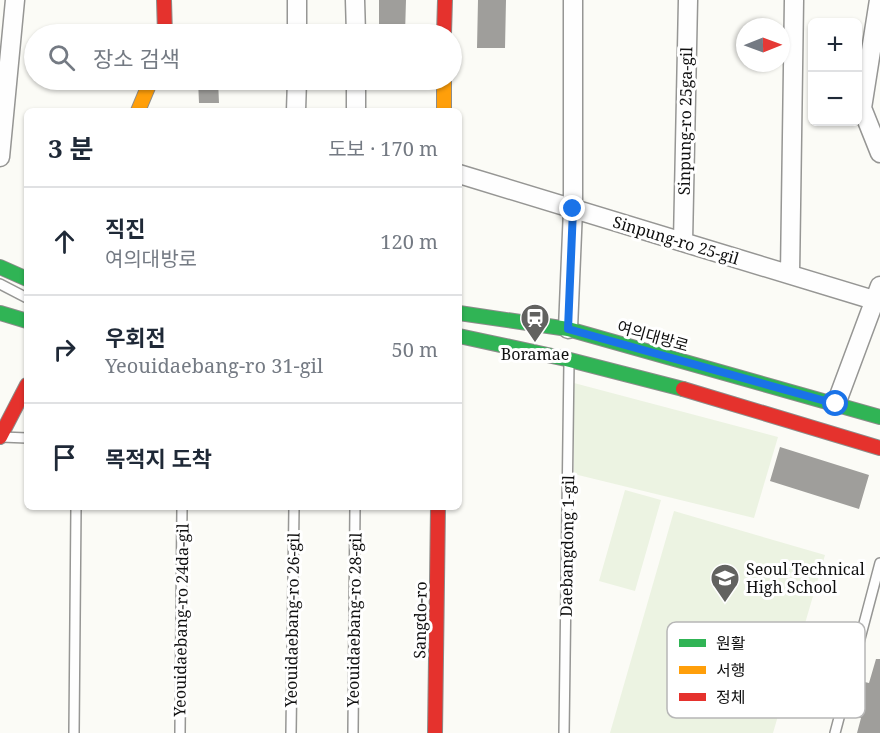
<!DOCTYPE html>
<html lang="ko">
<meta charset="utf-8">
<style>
:root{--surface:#fff;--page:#f2f2f3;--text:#1f2937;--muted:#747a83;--line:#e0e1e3}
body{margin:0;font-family:"Noto Serif","Noto Sans KR",serif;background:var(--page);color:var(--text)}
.controls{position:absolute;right:18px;top:18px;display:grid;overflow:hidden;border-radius:9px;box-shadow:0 2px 4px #0004}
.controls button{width:54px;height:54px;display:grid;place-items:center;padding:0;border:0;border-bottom:2px solid var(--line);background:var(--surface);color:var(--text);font:30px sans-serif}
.compass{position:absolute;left:736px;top:18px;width:54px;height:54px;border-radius:50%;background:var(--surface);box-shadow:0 2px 4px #0004;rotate:89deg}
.stop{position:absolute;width:18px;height:18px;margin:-14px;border:4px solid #1a73e8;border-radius:50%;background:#fff}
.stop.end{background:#1a73e8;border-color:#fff;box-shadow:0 2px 6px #0008}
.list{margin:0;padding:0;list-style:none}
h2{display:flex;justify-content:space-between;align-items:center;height:78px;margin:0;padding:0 24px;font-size:26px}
h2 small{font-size:20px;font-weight:400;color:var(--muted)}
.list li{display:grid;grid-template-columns:39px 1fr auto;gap:18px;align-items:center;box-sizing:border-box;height:108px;padding:0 24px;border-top:2px solid var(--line)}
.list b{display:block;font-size:22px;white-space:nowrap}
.list p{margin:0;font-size:20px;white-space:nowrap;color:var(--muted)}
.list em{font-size:20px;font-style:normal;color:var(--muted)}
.icon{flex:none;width:33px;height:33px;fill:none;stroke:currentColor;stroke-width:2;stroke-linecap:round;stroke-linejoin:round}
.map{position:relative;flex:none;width:880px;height:733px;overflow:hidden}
.search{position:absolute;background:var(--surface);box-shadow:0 2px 4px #0004;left:24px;top:24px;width:438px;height:66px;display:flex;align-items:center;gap:15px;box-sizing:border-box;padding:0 21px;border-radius:33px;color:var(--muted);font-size:22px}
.panel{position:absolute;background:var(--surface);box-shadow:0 2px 4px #0004;left:24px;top:108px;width:438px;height:402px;border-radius:9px}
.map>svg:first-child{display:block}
.pitch{fill:#ecf3e2}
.building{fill:#9f9e9b}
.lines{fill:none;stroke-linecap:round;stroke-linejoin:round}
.lane-casing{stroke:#969694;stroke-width:12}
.street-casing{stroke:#969694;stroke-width:21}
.fast-casing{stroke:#8c8c8a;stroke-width:16}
.slow-casing{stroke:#8c8c8a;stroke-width:16}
.jam-casing{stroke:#8c8c8a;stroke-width:16}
.lane{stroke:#fefefe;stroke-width:9}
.street{stroke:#fefefe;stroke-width:18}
.fast{stroke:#30b455;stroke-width:14}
.slow{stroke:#ff9f0a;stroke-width:14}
.jam{stroke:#e5322d;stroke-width:14}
.route{stroke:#1a73e8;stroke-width:8}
.labels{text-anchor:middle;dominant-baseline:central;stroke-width:6;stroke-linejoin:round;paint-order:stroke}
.street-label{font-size:16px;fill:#101010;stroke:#fff}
.poi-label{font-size:16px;fill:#101010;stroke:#fff}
.key{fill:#fff;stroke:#b7b7b7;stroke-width:1.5}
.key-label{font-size:16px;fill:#101010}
</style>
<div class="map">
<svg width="880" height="733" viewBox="0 0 880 733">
<rect width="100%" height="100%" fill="#fbfbf6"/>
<path class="pitch" d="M 574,383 L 778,437 L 754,518 L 574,474 Z
M 625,490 L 661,500 L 635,591 L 599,581 Z
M 674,511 L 825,555 L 773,733 L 610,733 Z"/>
<path class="building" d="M 379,0 L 406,0 L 405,34 L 379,34 Z
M 478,0 L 506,0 L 505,48 L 477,48 Z
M 198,80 L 218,80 L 219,103 L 199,103 Z
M 780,447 L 869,475 L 859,509 L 770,481 Z
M 876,659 L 880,659 L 880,733 L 857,733 L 861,718 L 847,714 L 856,680 L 869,683 Z"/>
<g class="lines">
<g class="lane-casing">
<path id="lane" d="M 0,284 L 27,298
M 2,437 L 27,438
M 74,733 L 76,507
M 180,733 L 182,507
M 291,733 L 294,507
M 353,733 L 355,507
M 564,733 L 569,362
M 835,733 L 880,563"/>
</g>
<g class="street-casing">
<path id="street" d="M 355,0 L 356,34
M 879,0 L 862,108 L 880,153
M 297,34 L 297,0
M 356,80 L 356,111
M 296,111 L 297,80
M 0,157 L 15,0
M 459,174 L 880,302
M 683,242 L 688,0
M 790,274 L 794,0
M 568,329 L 573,209 L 573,0
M 836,404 L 880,286"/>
</g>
<g class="fast-casing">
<path id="fast" d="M 0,267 L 27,279
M 0,313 L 27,321
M 459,313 L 568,329 L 880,417
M 459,336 L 566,359 L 683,389"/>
</g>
<g class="slow-casing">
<path id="slow" d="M 444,80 L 444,111
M 138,111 L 151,80"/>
</g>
<g class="jam-casing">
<path id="jam" d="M 164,0 L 165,34
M 444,34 L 445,0
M 683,389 L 880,448
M 0,437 L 27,385
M 435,733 L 438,507"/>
</g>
<use href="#lane" class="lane"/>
<use href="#street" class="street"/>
<use href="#fast" class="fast"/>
<use href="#slow" class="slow"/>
<use href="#jam" class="jam"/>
</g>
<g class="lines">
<path class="route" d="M 573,209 L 568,329 L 836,404"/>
</g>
<defs>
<g id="station-pin" transform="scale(1.5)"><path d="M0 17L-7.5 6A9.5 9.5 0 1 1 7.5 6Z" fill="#626260" stroke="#fff"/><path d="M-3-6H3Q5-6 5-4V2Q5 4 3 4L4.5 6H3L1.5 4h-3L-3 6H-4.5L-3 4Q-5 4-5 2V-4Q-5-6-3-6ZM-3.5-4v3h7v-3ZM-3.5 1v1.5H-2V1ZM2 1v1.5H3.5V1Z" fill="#fff"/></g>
<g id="school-pin" transform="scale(1.5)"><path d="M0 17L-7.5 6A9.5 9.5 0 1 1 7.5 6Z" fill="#626260" stroke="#fff"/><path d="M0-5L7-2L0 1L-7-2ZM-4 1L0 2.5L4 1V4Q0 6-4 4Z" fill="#fff"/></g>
</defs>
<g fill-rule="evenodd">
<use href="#station-pin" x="535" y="318"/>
<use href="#school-pin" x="725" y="578"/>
</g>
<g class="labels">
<g class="street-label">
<text transform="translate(685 121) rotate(-89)">Sinpung-ro 25ga-gil</text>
<text transform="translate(676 240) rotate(17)">Sinpung-ro 25-gil</text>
<text transform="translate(653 336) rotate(16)">여의대방로</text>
<text transform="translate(567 546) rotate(-89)">Daebangdong 1-gil</text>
<text transform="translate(181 620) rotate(-89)">Yeouidaebang-ro 24da-gil</text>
<text transform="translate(292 620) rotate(-89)">Yeouidaebang-ro 26-gil</text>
<text transform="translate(354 620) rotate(-89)">Yeouidaebang-ro 28-gil</text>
<text transform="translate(420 620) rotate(-89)">Sangdo-ro</text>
</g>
<g class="poi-label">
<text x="535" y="354">Boramae</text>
<text x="746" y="569" text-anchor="start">Seoul Technical<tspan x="746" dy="18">High School</tspan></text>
</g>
</g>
<rect x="667" y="622" width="198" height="96" rx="9" class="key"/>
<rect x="679" y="639" width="27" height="8" fill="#30b455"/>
<rect x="679" y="666" width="27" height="8" fill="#ff9f0a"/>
<rect x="679" y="693" width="27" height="8" fill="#e5322d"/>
<g class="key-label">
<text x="716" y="649">원활</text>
<text x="716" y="676">서행</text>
<text x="716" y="703">정체</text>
</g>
</svg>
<div class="controls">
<button>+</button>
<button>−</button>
</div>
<svg class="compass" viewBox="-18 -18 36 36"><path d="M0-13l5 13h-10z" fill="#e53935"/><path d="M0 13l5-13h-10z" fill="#747a83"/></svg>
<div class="stop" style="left:836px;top:404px"></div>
<div class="stop end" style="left:573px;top:209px"></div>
<div class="search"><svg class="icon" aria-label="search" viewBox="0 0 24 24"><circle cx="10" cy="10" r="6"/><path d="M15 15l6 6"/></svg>장소 검색</div>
<section class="panel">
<h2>3 분<small>도보 · 170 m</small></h2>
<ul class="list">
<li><svg class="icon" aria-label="ahead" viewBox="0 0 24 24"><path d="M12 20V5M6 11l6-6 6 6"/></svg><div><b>직진</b><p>여의대방로</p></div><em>120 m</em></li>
<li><svg class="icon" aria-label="right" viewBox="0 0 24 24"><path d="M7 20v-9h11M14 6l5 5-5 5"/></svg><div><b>우회전</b><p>Yeouidaebang-ro 31-gil</p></div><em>50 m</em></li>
<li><svg class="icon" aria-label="arrive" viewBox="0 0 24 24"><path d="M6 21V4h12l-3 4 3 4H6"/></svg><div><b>목적지 도착</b></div></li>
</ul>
</section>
</div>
